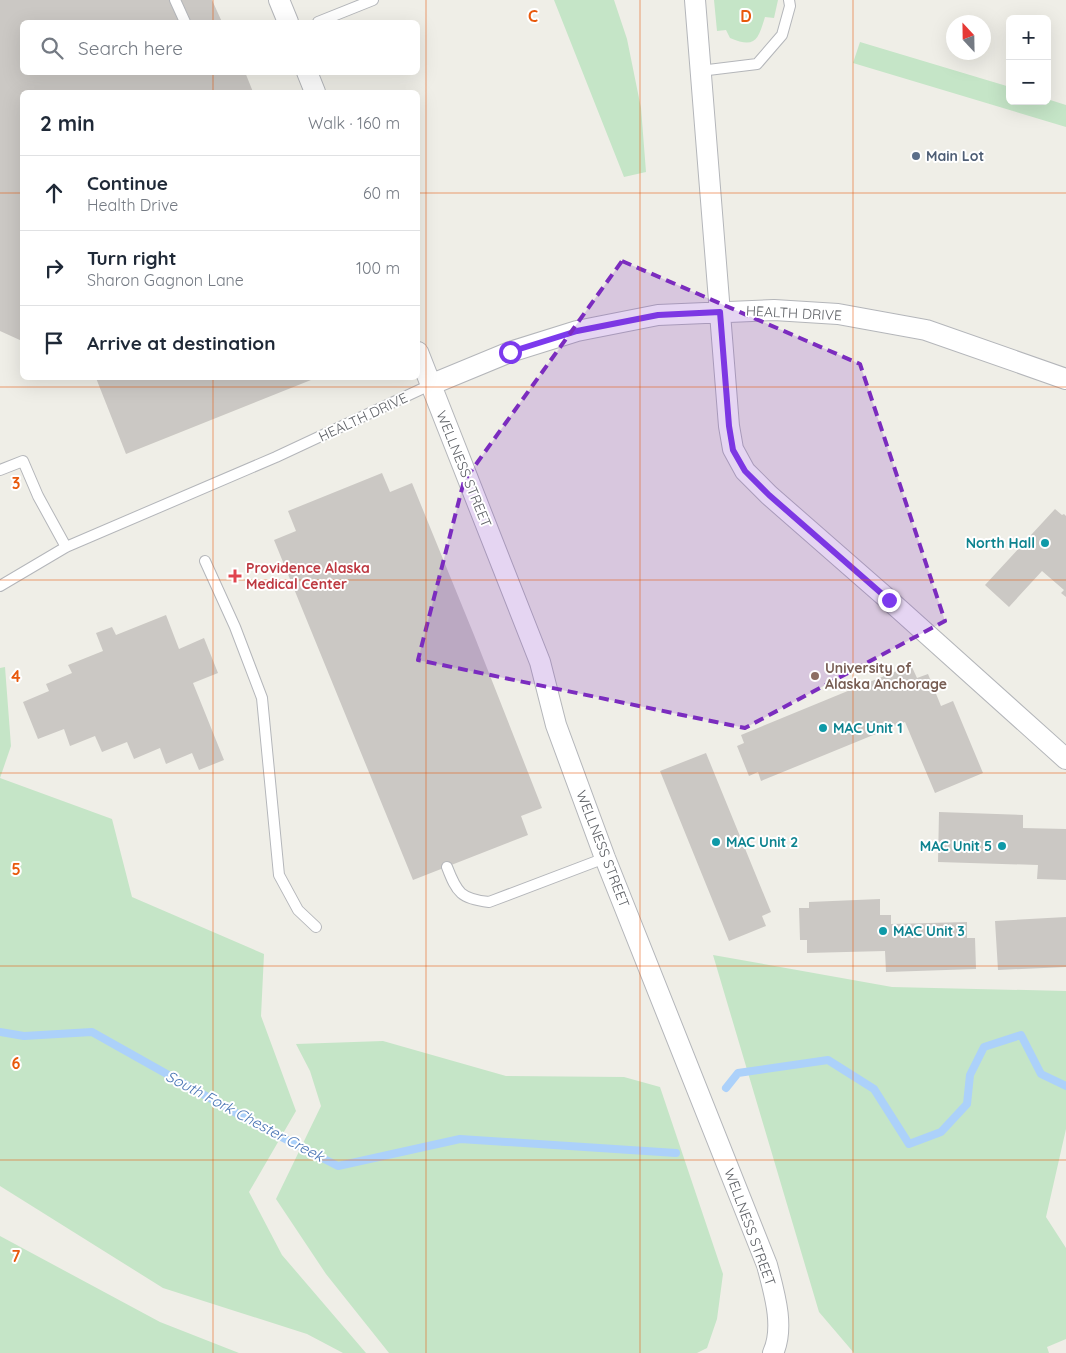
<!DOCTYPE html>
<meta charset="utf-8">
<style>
:root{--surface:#fff;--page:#f6f6f7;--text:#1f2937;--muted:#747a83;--line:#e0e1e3}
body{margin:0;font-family:Quicksand,sans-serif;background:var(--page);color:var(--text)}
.controls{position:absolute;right:15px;top:15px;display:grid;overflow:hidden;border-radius:8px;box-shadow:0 5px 20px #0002}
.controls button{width:45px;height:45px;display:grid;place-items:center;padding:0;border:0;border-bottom:1px solid var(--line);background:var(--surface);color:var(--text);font:25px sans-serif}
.compass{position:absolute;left:946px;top:15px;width:45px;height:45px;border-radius:50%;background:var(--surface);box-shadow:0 5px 20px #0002;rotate:338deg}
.stop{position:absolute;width:15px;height:15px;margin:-11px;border:4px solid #7c3aed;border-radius:50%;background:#fff}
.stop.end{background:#7c3aed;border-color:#fff;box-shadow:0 1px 5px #0008}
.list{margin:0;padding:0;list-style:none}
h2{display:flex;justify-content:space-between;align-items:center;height:65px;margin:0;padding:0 20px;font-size:21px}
h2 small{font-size:16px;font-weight:400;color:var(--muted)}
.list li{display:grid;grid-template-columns:32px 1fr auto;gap:15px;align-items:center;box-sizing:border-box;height:75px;padding:0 20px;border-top:1px solid var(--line)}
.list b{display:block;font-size:19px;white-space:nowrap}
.list p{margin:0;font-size:16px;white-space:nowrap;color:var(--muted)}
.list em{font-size:16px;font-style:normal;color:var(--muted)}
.icon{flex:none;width:28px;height:28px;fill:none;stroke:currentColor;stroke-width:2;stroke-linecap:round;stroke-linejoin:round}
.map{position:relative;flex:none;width:1066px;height:1353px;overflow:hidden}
.search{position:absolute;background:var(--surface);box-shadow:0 5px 20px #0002;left:20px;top:20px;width:400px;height:55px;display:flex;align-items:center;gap:12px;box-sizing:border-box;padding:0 18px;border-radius:8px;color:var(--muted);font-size:19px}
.panel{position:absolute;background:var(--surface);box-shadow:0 5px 20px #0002;left:20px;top:90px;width:400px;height:290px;border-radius:8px}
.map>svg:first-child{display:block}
.green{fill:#c5e5c7}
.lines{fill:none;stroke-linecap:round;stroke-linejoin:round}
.stream{stroke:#acd1fa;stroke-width:8}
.building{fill:#cbc8c4}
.lane-casing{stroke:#b4b6ba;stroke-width:12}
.street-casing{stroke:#b4b6ba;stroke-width:22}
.lane{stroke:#fff;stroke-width:10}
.street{stroke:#fff;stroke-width:20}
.route{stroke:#7c3aed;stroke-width:6}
.marked{fill:#7b2cbf;fill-opacity:0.2;stroke:#7b2cbf;stroke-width:4;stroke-dasharray:10 6;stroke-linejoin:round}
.grid{fill:none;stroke:#e8590c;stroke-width:1;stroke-opacity:0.55}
.service-dot{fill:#5c6f8a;stroke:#fff;stroke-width:2}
.culture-dot{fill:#0f9aa8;stroke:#fff;stroke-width:2}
.health-dot{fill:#e0444e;stroke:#fff;stroke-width:2}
.education-dot{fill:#8d6e63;stroke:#fff;stroke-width:2}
.labels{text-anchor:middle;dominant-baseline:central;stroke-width:4;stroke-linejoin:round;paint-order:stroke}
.service-label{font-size:14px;font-weight:bold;fill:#4e5e75;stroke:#fff;text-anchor:start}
.street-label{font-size:14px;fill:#5e6166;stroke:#fff}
.culture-label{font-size:14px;font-weight:bold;fill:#0d838f;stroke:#fff;text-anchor:start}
.health-label{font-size:14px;font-weight:bold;fill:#be3a42;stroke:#fff;text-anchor:start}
.education-label{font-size:14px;font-weight:bold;fill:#785e54;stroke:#fff;text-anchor:start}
.water-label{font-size:15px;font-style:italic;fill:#4b76b5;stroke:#fff}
.grid-label{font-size:16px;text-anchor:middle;font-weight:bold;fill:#e8590c;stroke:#fff;stroke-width:4;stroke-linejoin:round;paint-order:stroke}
</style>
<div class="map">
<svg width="1066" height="1353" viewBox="0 0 1066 1353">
<rect width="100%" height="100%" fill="#efeee7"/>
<path class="green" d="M 554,0 L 614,0 L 627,39 L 641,108 L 646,172 L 624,177 Z
M 714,0 L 778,0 L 774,18 L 765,17 C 758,39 756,49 730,38 L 726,30 L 717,31 Z
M 860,42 L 1010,87 L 1010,101 L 1047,101 L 1047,99 L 1066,105 L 1066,127 L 853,63 Z
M 5,667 L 11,746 L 0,778 L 112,819 L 132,897 L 264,954 L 261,1016 L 296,1111 L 249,1192 L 282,1255 L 366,1353 L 343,1353 L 307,1334 L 163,1288 L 0,1186 L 0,668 Z
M 713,955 L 892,987 L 1066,991 L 1066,1129 L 1046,1217 L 1066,1248 L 1066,1339 L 1047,1347 L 1049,1353 L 854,1353 L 819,1312 Z
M 383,1041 L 506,1076 L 624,1077 L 660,1087 L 723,1274 L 717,1319 L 707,1348 L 697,1353 L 389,1353 L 326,1274 L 276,1199 L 321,1106 L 310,1071 L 296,1044 Z
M 0,1236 L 160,1322 L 239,1353 L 0,1353 Z"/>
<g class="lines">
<path class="stream" d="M 0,1032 L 24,1036 L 92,1032 L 254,1123 L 338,1166 L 460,1139 L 676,1153
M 726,1088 L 738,1073 L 828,1060 L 874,1089 L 909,1144 L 941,1132 L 967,1104 L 970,1075 L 984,1047 L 1021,1035 L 1041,1074 L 1066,1086"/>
</g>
<path class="building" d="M 0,0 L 212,0 L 222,22 L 22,22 L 22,72 L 245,72 L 253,92 L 22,92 L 22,341 L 0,331 Z
M 96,378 L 316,378 L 126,454 Z
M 382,473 L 390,492 L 412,483 L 474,635 L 542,808 L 521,816 L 528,835 L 413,880 L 274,540 L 296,531 L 288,511 Z
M 1055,509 L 1062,515 L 1064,514 L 1066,516 L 1066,597 L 1061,593 L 1064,590 L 1042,571 L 1009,607 L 985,585 Z
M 166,615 L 179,649 L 204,638 L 218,673 L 193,683 L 224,760 L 199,770 L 192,753 L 166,764 L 160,748 L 134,759 L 127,742 L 102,752 L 95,736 L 70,746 L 64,729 L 38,739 L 23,702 L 49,691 L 46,684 L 72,673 L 68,665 L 103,651 L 96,633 L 112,627 L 116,635 Z
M 911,665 L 917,678 L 928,674 L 941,706 L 953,701 L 983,773 L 935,793 L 905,722 L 761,781 L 758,772 L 749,776 L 737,746 L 744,743 L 741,735 Z
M 706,753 L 771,912 L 762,916 L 766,926 L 729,941 L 660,771 Z
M 939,812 L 1023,815 L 1023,828 L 1066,829 L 1066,880 L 1037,879 L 1038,865 L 938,862 Z
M 880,899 L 880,915 L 891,915 L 891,924 L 967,922 L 967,938 L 975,938 L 976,969 L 886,972 L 885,951 L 807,953 L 807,940 L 800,940 L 799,908 L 809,908 L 809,902 Z
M 1066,917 L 1066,967 L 998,970 L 995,921 Z"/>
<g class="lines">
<g class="lane-casing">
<path id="lane" d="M 175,0 L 185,22
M 318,22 L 373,0
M 700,71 L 757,64 L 782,35 L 790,6 L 789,0
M 0,470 L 23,461 L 38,496 L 66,547
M 205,561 L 235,627 L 262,698 L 279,875 L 298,910 L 316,927
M 0,586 L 66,547 L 276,457 L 430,385
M 447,867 C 457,893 461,899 489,902 L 605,858"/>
</g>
<g class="street-casing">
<path id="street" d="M 279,0 L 288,22
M 695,0 L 729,426 L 733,449 L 745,471 L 769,495 L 889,600 L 1066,759
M 307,72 L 315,92
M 418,352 L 540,662 L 556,725 L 605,858 L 767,1265 C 774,1292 785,1327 773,1353
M 430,385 L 510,352 L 577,331 L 658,315 L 774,310 L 838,314 L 926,330 L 1066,379"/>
</g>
<use href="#lane" class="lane"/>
<use href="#street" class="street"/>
</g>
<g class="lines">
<path class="route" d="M 510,352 L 577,331 L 658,315 L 720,312 L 729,426 L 733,450 L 745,471 L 769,495 L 889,600"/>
</g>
<path class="marked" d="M 622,261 L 860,364 L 945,621 L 745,728 L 418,660 L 464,481 Z"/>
<path class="grid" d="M 213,0 L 213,22M 426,0 L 426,1353M 640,0 L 640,1353M 853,0 L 853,1353M 213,72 L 213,92M 0,193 L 22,193M 418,193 L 1066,193M 213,378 L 213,1353M 0,387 L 1066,387M 0,580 L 1066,580M 0,773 L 1066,773M 0,966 L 1066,966M 0,1160 L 1066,1160"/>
<circle class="service-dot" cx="916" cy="156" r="5"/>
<g class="culture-dot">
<circle cx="1045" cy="543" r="5"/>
<circle cx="823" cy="728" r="5"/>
<circle cx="716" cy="842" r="5"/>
<circle cx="1002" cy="846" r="5"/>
<circle cx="883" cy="931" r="5"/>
</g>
<path class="health-dot" d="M232.5 568.5h5v5h5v5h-5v5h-5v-5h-5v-5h5z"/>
<circle class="education-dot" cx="815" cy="676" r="5"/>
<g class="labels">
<g class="service-label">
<text x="926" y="156">Main Lot</text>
</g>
<g class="street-label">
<text transform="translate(794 313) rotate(3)">HEALTH DRIVE</text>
<text transform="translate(363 417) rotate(-25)">HEALTH DRIVE</text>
<text transform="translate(464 469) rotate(68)">WELLNESS STREET</text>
<text transform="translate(603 849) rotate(69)">WELLNESS STREET</text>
<text transform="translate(750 1227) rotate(70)">WELLNESS STREET</text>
</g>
<g class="culture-label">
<text x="1035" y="543" text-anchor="end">North Hall</text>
<text x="833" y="728">MAC Unit 1</text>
<text x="726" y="842">MAC Unit 2</text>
<text x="992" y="846" text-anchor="end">MAC Unit 5</text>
<text x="893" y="931">MAC Unit 3</text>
</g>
<g class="health-label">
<text x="246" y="568">Providence Alaska<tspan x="246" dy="16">Medical Center</tspan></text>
</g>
<g class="education-label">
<text x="825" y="668">University of<tspan x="825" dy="16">Alaska Anchorage</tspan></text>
</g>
<g class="water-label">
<text transform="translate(245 1116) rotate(28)">South Fork Chester Creek</text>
</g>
</g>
<g class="grid-label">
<text x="533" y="22">C</text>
<text x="746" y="22">D</text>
<text x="16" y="489">3</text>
<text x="16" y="682">4</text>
<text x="16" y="875">5</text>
<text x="16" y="1069">6</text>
<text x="16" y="1262">7</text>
</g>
</svg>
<div class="controls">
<button>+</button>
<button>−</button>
</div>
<svg class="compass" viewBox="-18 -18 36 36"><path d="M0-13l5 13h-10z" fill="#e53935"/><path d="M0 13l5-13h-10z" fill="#747a83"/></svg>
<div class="stop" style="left:510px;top:352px"></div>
<div class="stop end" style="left:889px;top:600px"></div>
<div class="search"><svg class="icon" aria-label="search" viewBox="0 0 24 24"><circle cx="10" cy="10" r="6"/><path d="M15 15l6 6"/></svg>Search here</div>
<section class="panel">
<h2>2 min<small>Walk · 160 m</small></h2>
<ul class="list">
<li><svg class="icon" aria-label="ahead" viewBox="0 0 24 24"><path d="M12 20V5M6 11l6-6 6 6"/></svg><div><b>Continue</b><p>Health Drive</p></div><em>60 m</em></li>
<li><svg class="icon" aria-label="right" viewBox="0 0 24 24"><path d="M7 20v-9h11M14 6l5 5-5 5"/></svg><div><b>Turn right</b><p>Sharon Gagnon Lane</p></div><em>100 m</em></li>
<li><svg class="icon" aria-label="arrive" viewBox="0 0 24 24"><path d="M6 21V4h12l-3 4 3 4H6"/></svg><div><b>Arrive at destination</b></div></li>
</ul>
</section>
</div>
